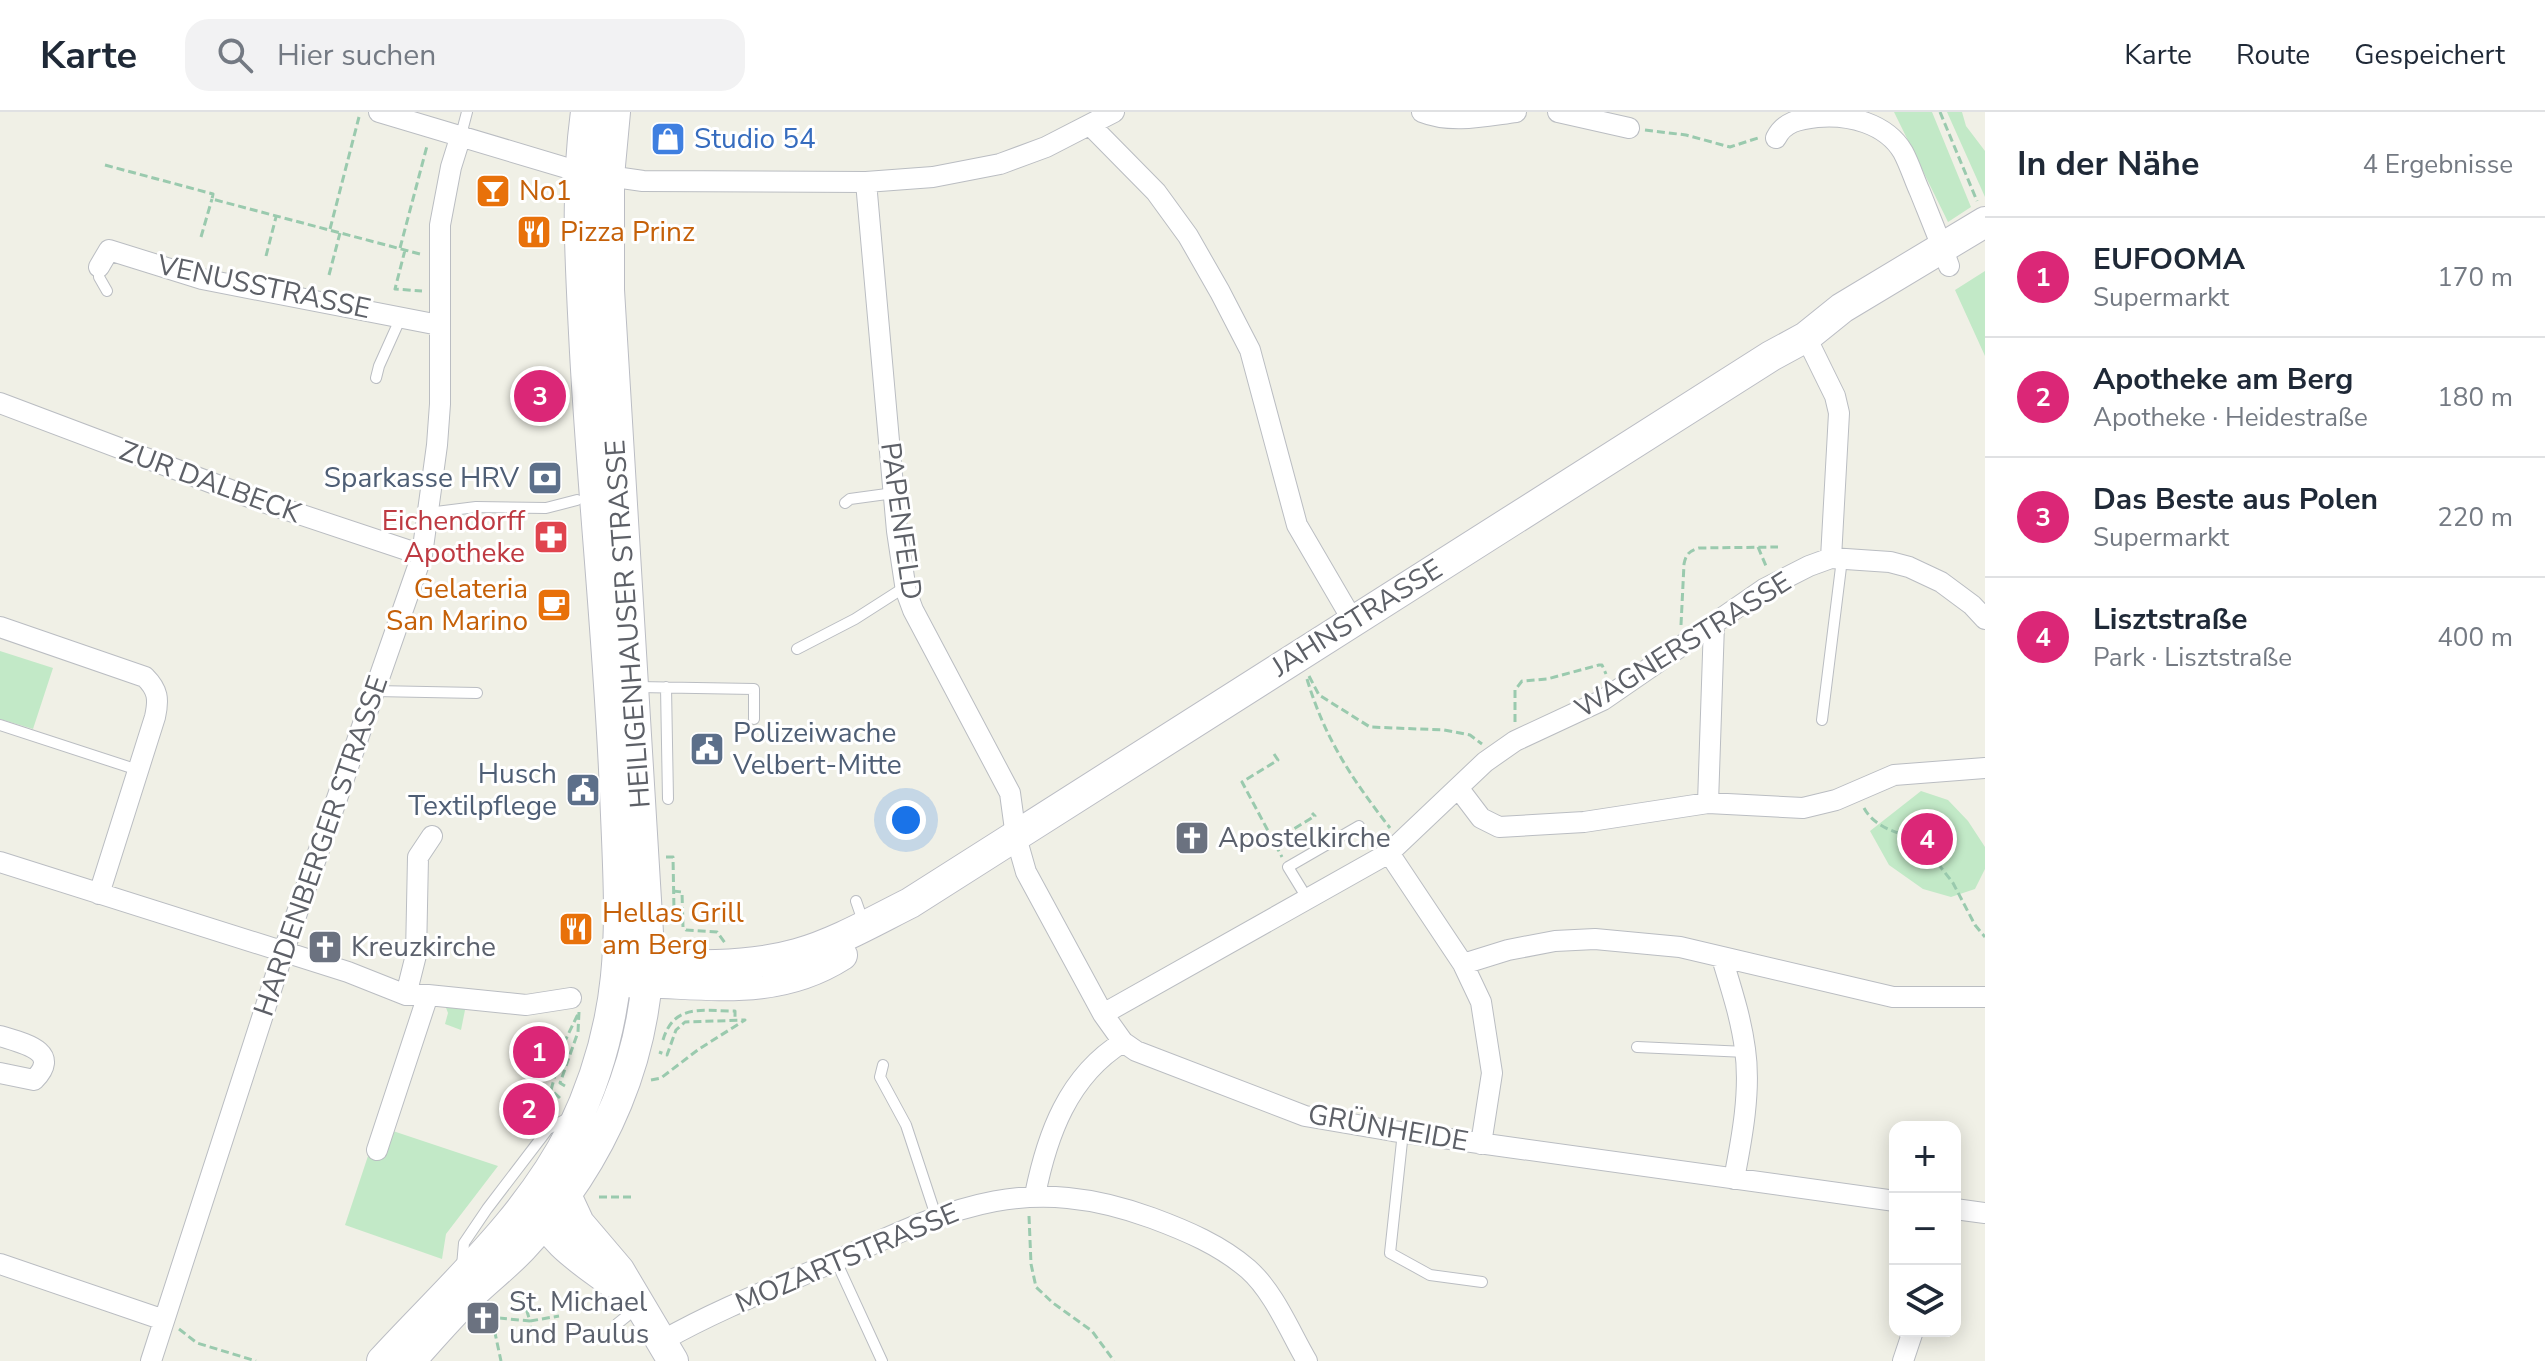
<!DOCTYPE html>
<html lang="de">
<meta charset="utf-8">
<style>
:root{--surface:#fff;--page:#f2f2f3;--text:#1f2937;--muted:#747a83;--line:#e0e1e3;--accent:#db2777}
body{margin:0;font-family:"Nunito Sans",sans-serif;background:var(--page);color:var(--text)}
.controls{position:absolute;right:24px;bottom:24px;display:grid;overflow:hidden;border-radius:16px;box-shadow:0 4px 20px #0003}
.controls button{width:72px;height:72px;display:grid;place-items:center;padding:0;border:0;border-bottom:2px solid var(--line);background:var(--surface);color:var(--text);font:40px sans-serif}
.you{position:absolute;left:906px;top:708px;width:28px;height:28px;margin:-20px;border:6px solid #fff;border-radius:50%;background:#1a73e8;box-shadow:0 0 0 12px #1a73e833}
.badge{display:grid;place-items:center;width:52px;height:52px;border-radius:50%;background:var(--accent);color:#fff;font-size:26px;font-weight:700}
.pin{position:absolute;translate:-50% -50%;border:4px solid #fff;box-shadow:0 2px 8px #0006}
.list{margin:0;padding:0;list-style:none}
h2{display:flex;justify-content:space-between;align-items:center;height:104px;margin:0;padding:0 32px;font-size:34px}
h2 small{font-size:26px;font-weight:400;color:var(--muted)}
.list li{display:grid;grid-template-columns:52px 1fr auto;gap:24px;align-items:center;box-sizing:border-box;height:120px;padding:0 32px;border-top:2px solid var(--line)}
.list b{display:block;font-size:30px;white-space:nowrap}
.list p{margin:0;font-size:26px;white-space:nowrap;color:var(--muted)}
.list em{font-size:26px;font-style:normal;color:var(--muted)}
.icon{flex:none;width:44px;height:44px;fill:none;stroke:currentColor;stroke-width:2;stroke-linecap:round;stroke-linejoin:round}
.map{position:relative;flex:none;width:1985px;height:1249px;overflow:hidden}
header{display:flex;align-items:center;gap:48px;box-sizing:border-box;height:112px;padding:0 40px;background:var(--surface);border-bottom:2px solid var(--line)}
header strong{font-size:38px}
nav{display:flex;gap:44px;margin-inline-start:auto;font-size:28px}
.search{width:560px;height:72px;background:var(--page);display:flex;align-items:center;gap:20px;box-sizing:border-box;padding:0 28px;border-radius:24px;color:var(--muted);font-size:30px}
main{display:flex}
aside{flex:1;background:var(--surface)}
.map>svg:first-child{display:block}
.green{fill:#c2e9c7}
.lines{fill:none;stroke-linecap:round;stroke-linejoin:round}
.lane-casing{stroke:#babdc2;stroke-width:12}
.street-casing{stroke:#babdc2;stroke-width:22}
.secondary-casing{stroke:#bbbdc4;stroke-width:32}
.path{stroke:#9acaae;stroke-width:3;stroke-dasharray:8 4;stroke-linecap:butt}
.lane{stroke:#fff;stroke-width:10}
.street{stroke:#fff;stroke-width:20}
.secondary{stroke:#fff;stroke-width:30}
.labels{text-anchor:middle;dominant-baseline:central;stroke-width:6;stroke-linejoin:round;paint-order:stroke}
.shop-label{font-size:28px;fill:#366cbe;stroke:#fff;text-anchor:start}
.food-label{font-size:28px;fill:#c56008;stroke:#fff;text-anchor:start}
.street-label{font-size:28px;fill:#5d6067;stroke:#fff}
.service-label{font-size:28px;fill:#4e5e75;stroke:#fff;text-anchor:end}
.health-label{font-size:28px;fill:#be3a42;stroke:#fff;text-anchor:end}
.worship-label{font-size:28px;fill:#5b616d;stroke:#fff;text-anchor:start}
</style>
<header>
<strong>Karte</strong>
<div class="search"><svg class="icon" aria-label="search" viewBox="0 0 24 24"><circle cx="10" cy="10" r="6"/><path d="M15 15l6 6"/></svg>Hier suchen</div>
<nav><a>Karte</a><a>Route</a><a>Gespeichert</a></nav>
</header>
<main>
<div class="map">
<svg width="1985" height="1249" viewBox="0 0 1985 1249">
<rect width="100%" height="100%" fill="#f0f0e6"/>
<path class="green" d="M 1894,0 L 1932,0 L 1971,95 L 1948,110 Z
M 1947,0 L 1962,0 L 1966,14 L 1985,39 L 1985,85 Z
M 1985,159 L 1985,244 L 1955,178 Z
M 0,539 L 53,556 L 33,617 L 0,607 Z
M 1921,679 L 1948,688 L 1968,709 L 1985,735 L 1985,757 L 1975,777 L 1951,785 L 1923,777 L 1889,753 L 1870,719 Z
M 445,893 L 466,893 L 461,918 L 445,912 L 448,901 Z
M 378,1014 L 498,1054 L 446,1122 L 442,1147 L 345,1113 Z"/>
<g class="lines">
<g class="lane-casing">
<path id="lane" d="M 461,23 L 467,0
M 99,155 L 99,165 L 107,179
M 376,266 L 379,254 L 401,205
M 845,391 L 850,387 L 894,381
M 428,401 L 476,395 L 546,396 L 577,388
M 797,537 L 855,507 L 905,475
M 638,575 L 754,577 L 754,607
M 666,575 L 668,687
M 375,579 L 477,581
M 1822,608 L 1842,447
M 0,613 L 138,658
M 1307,786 L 1288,755 L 1359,714
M 856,789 L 864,812
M 1637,935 L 1746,940
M 883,953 L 880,965 L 906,1013 L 936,1104
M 1403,1020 L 1390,1141 L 1430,1163 L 1482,1170
M 836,1149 L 882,1249
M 462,1154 L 464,1131 L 487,1097 L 548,1017 L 568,1006
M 617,1212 L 638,1195"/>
</g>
<g class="street-casing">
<path id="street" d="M 379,0 L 580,60 L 643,69 L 866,70 L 933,65 L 1000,52 L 1046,35 L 1114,0
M 1422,0 C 1452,12 1485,4 1516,0
M 1558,0 L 1629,16
M 1090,13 L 1156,80 L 1188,124 L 1220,180 L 1250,238 L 1297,413 L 1353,509
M 1776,26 C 1784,10 1799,7 1817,5 C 1848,2 1886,11 1903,40 C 1910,53 1914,67 1920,80 C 1930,105 1940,129 1949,154
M 866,70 L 897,419 L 906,479 L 913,498 L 1010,681 L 1016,725 L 1026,760 L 1103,902 L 1123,930 L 1136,939 L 1305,1004 L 1393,1019 L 1895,1089
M 99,155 L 109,138 L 202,167 L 439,213
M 1806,225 L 1835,284 L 1839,301 L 1831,446
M 0,291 L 257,388 L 422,443
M 0,515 L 145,565 C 158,578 159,587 155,605 L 99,782
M 1459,677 L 1481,706 L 1499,715 L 1584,710 L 1708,691 L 1803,696 L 1836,688 L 1894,663 L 1985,656
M 1708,691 L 1714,512
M 1389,741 L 1463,852 L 1481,890 L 1492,961 L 1481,1032
M 0,750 L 348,860 L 406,883 L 428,883 L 526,893 L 571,886
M 1722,846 C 1731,876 1741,906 1745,937 C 1751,978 1742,1026 1734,1067
M 1463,852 L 1508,838 L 1555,829 L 1595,827 L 1680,835 L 1893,885 L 1985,885
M 406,883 L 416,843 L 418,745 L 432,724
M 1103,902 L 1389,741 L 1485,650 L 1515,629 L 1603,588 L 1764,477 L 1809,454 L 1831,446 L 1890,450 L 1909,455 L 1941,470 L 1972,493 L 1985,507
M 0,924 C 22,931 63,939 34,968 L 0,961
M 377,1038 L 428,883
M 1035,1083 C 1047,1023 1068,964 1123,930
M 1955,1097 L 1985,1101
M 0,1152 L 164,1208
M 662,1229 C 713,1200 768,1178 822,1155 C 943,1101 1018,1057 1152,1106 C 1187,1119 1220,1133 1248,1157 C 1274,1180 1290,1220 1307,1249
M 151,1249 L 283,841 L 422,443 L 437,333 L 440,292 L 440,113 L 451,55 L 461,23
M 1903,1249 L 1913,1219"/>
</g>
<g class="secondary-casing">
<path id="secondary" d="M 619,850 C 678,853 740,858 797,842 C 836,831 874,809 910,791 L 1771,244 L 1806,225 L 1842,196 L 1985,110
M 628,870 C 703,870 773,887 842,843
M 566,1083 L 579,1111 L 619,1158 L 673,1249
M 538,1094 C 548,1128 583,1149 611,1170
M 382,1249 C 448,1177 528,1107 572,1018 C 630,898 620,807 615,679 C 609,532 593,386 585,240 C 581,159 575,80 586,0
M 410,1249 C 429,1228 448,1206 468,1186 C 485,1169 505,1154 522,1136 C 603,1050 652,940 648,821 L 609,178 L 609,64 L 615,0"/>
</g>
<path class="path" d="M 1940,0 L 1977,89
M 1645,18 L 1686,23 L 1730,35 L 1758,26
M 105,53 L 213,82 L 212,87 L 420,142
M 330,117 L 359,5
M 201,125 L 212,87
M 400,136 L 427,34
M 405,138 L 395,177 L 422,179
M 266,144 L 276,105
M 329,163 L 340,121
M 1758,435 L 1766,454
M 1681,513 L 1684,452 C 1686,442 1689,439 1699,436 L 1778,435
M 1309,564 L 1319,583 L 1370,615 L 1444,618 L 1470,623 L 1482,632
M 1307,567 C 1325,627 1352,667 1390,716
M 1515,610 L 1515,578 L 1522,569 L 1547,567 L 1599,553 L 1602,553 L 1606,562
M 1274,642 L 1278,648 L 1242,670 L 1282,745
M 1864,696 C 1874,715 1898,722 1918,726 L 1953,771 L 1975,813 L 1985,825
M 1274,729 L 1315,704 L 1312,701
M 666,745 L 673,745 L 674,799
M 673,779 L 682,780 L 683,815 L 686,818 L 717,820 L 725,831
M 663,928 C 674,891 703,899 735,899 L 735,908
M 651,968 L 661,966 L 699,937 L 745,908 L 685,910 L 676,918 L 667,943 L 659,940
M 565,974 L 560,971 L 578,920 L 579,900
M 560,986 L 551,978 L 564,931 L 578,902
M 599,1085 L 631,1085
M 1029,1104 L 1031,1152 L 1036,1175 L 1053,1191 L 1092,1219 L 1114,1249
M 513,1179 L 523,1187 L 530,1209 L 559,1204
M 487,1205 L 530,1209 L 531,1220
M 492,1207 L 501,1249
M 179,1217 L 197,1231 L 256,1249"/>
<use href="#lane" class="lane"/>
<use href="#street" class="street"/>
<use href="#secondary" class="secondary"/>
</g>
<defs>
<g id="shop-square" transform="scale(1.8)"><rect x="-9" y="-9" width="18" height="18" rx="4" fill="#3f7fe0" stroke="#fff"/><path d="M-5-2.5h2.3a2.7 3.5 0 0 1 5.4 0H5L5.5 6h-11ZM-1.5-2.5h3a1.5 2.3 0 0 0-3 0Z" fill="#fff"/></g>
<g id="bar-square" transform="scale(1.8)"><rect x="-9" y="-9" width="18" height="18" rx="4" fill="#e8710a" stroke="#fff"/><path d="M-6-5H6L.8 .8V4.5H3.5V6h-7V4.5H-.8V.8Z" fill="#fff"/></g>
<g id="restaurant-square" transform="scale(1.8)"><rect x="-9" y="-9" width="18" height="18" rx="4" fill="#e8710a" stroke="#fff"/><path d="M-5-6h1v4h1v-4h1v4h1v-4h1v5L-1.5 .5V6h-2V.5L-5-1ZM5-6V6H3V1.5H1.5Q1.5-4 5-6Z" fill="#fff"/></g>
<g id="bank-square" transform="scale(1.8)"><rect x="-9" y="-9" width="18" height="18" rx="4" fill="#5c6f8a" stroke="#fff"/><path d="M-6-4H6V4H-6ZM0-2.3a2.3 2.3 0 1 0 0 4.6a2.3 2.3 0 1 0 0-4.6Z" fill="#fff"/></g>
<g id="pharmacy-square" transform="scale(1.8)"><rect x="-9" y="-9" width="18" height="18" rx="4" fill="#e0444e" stroke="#fff"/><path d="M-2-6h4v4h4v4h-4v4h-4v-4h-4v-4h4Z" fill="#fff"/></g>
<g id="cafe-square" transform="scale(1.8)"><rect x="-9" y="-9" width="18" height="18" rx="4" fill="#e8710a" stroke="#fff"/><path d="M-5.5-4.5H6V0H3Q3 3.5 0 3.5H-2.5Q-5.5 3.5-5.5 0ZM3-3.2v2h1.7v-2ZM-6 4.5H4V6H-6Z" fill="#fff"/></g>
<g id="civic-square" transform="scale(1.8)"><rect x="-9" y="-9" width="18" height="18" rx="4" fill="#5c6f8a" stroke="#fff"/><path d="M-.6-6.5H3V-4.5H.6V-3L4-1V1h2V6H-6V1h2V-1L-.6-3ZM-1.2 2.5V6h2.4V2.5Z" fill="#fff"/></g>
<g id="church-square" transform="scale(1.8)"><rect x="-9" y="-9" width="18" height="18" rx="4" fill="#6b7280" stroke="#fff"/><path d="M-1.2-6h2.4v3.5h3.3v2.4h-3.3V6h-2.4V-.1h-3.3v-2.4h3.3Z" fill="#fff"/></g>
</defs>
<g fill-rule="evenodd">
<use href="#shop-square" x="668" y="27"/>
<use href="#bar-square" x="493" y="79"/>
<use href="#restaurant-square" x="534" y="120"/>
<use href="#bank-square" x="545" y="366"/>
<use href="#pharmacy-square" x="551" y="425"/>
<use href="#cafe-square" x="554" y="493"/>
<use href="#civic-square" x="707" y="637"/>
<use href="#civic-square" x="583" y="678"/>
<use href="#church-square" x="1192" y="726"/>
<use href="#restaurant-square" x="576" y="817"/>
<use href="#church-square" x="325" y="835"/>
<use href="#church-square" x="483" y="1206"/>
</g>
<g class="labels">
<g class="shop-label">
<text x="694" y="27">Studio 54</text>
</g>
<g class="food-label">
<text x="519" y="79">No1</text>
<text x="560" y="120">Pizza Prinz</text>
<text x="528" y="477" text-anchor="end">Gelateria<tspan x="528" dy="32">San Marino</tspan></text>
<text x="602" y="801">Hellas Grill<tspan x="602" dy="32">am Berg</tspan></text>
</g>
<g class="street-label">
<text transform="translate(264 175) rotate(12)">VENUSSTRASSE</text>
<text transform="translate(210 370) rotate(20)">ZUR DALBECK</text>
<text transform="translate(901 409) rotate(82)">PAPENFELD</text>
<text transform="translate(1357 506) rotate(-32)">JAHNSTRASSE</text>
<text transform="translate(628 512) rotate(-94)">HEILIGENHAUSER STRASSE</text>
<text transform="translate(1683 533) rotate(-32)">WAGNERSTRASSE</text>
<text transform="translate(321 734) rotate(-71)">HARDENBERGER STRASSE</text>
<text transform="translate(1388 1016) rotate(10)">GRÜNHEIDE</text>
<text transform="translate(847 1146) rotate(-23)">MOZARTSTRASSE</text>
</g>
<g class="service-label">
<text x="519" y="366">Sparkasse HRV</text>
<text x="733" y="621" text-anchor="start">Polizeiwache<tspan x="733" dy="32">Velbert-Mitte</tspan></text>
<text x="557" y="662">Husch<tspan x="557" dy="32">Textilpflege</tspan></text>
</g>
<g class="health-label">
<text x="525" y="409">Eichendorff<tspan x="525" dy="32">Apotheke</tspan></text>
</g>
<g class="worship-label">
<text x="1218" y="726">Apostelkirche</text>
<text x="351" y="835">Kreuzkirche</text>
<text x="509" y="1190">St. Michael<tspan x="509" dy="32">und Paulus</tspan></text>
</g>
</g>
</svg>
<div class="controls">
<button>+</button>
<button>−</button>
<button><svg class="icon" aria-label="layers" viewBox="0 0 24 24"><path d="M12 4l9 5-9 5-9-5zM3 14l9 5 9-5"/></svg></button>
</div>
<div class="you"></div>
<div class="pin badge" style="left:539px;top:940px">1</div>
<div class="pin badge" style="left:529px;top:997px">2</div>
<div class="pin badge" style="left:540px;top:284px">3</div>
<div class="pin badge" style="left:1927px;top:727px">4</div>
</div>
<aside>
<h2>In der Nähe<small>4 Ergebnisse</small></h2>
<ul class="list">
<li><span class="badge">1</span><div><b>EUFOOMA</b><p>Supermarkt</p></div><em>170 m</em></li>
<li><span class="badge">2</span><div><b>Apotheke am Berg</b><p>Apotheke · Heidestraße</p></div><em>180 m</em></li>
<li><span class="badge">3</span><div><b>Das Beste aus Polen</b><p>Supermarkt</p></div><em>220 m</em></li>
<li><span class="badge">4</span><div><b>Lisztstraße</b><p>Park · Lisztstraße</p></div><em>400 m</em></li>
</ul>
</aside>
</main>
